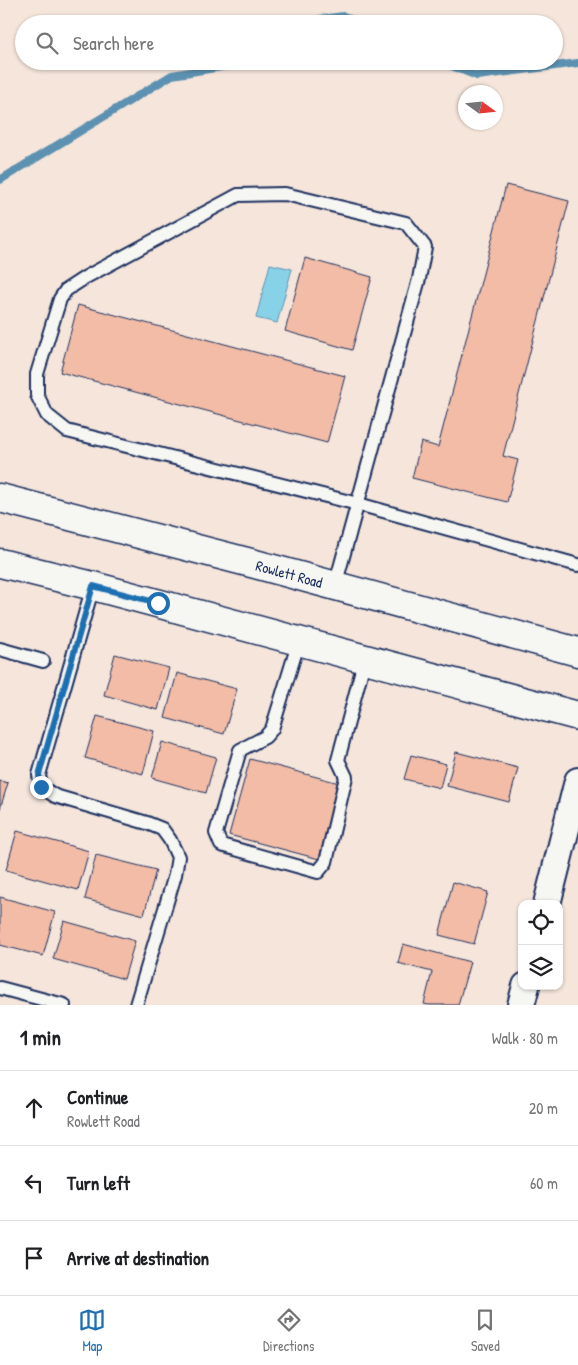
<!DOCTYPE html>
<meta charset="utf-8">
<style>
:root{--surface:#fff;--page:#f6f6f6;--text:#202124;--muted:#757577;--line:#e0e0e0;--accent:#1f6fb2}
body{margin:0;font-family:"Patrick Hand",sans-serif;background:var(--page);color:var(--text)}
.controls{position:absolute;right:15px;bottom:15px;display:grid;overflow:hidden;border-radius:10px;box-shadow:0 1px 4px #0004}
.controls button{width:45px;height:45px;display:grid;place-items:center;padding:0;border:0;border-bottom:1px solid var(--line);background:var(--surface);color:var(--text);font:25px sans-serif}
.compass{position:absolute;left:458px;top:85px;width:45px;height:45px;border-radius:50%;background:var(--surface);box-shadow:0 1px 4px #0004;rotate:105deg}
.stop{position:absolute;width:15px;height:15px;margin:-11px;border:4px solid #1f6fb2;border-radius:50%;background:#fff}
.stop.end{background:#1f6fb2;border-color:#fff;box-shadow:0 1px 5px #0008}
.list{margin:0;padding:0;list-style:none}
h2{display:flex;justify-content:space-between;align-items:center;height:65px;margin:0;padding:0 20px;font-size:21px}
h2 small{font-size:16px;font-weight:400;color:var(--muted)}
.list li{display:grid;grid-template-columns:32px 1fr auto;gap:15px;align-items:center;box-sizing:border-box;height:75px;padding:0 20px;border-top:1px solid var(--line)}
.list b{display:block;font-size:19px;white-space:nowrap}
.list p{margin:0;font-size:16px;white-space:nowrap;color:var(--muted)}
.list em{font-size:16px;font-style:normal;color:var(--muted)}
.icon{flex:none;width:28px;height:28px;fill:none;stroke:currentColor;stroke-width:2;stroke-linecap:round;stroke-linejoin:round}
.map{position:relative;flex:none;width:578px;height:1005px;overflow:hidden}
.search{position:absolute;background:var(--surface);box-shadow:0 1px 4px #0004;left:15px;right:15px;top:15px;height:55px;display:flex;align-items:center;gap:12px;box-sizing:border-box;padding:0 18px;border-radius:28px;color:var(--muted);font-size:19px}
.sheet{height:290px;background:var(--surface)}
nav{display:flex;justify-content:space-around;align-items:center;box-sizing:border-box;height:70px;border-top:1px solid var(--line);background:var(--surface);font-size:14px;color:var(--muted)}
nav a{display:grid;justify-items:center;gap:2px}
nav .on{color:var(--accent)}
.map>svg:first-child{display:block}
.water{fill:#88d2e8;stroke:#5c91b1}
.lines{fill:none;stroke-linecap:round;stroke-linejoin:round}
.stream{stroke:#5c91b1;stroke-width:8}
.building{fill:#f2bca6;stroke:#1b2f5e}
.service-casing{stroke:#1b2f5e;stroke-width:16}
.minor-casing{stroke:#1b2f5e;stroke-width:30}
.secondary-casing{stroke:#1b2f5e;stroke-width:31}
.service{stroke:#f6f6f2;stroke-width:12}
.minor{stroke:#f6f6f2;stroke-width:26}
.secondary{stroke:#f6f6f2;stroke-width:28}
.route{stroke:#1f6fb2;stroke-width:6}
.labels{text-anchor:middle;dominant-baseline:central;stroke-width:4;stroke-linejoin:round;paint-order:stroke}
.street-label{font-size:15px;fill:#1b2f5e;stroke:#f6f6f2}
</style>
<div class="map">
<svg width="578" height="1005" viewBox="0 0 578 1005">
<rect width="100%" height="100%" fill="#f5e5db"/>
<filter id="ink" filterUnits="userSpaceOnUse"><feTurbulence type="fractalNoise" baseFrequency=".02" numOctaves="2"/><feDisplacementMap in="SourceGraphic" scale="10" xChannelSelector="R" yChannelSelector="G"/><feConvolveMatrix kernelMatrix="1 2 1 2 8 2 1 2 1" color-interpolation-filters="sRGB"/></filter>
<g filter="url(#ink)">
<path class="water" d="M 270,264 L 292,269 L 277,323 L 256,318 Z"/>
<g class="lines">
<path class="stream" d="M 314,24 L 320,19 L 344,16 L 359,24
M 439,61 L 477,76 L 578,63
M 0,180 L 172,75 L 258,61"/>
</g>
<path class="building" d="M 506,185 L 569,201 L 503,456 L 518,460 L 507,502 L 412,478 L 421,442 L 438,447 Z
M 305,258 L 372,277 L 352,350 L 285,331 Z
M 78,305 L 345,376 L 327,443 L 60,372 Z
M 115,654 L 169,668 L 158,710 L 104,695 Z
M 177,673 L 237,689 L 224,734 L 165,718 Z
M 97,716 L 154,731 L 143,774 L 85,758 Z
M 162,742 L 216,757 L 206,793 L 152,778 Z
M 456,752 L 518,768 L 509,802 L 447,786 Z
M 411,755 L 446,764 L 440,788 L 404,779 Z
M 250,759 L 339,783 L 319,859 L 229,835 Z
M 0,781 L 8,783 L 0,809 Z
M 17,831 L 89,851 L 78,890 L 6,870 Z
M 96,855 L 156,870 L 144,915 L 85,899 Z
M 453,882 L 488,892 L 474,944 L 439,935 Z
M 0,897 L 55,912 L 43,956 L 0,945 Z
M 64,921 L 135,941 L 124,979 L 53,959 Z
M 403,944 L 470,962 L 458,1005 L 429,1005 L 424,1004 L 432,972 L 398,963 Z"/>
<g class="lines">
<g class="service-casing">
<path id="service" d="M 93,586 L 39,775 L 41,787 L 55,796 L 147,823 L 162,829 L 170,840 L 178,857 L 175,875 L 136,1005
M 335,586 L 419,279 L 425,247 L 406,223 L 285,194 L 238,195 L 86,277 L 66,290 L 60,299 L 37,374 L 37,395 L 47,415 L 67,431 L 358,504 L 578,565
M 299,641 L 272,729 L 265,737 L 240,750 L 216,833 L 221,845 L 318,872 L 326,862 L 346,777 L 338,760 L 365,658
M 0,649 L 43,661
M 0,988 L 64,1005"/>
</g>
<g class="minor-casing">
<path id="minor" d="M 547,904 L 578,781
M 521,1005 L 526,986"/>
</g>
<g class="secondary-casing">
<g id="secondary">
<path id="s1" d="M 0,498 L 255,564 L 578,652"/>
<path d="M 0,563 L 93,586 L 578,716"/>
</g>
</g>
<use href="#service" class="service"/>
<use href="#minor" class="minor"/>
<use href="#secondary" class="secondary"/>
</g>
</g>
<g class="lines" filter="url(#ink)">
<path class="route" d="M 41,787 L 39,775 L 93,586 L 158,603"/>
</g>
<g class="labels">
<g class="street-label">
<text stroke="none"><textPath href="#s1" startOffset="299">Rowlett Road</textPath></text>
</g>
</g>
</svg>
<div class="controls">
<button><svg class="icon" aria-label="locate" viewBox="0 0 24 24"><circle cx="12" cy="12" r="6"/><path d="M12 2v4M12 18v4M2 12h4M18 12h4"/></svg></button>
<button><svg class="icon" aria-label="layers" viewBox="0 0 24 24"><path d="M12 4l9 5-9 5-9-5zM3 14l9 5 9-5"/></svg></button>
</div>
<svg class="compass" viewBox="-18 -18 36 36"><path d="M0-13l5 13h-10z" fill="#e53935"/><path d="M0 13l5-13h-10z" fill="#757577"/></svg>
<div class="stop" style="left:158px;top:603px"></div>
<div class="stop end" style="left:41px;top:787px"></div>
<div class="search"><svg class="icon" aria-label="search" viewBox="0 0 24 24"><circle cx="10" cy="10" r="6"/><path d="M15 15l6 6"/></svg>Search here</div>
</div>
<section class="sheet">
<h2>1 min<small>Walk · 80 m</small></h2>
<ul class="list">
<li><svg class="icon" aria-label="ahead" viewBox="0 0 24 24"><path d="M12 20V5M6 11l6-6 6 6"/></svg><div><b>Continue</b><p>Rowlett Road</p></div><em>20 m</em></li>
<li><svg class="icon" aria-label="left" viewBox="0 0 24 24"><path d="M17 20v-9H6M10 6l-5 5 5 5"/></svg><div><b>Turn left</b></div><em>60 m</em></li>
<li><svg class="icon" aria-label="arrive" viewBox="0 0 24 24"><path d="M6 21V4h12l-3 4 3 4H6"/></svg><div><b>Arrive at destination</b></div></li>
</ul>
</section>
<nav>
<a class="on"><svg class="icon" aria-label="map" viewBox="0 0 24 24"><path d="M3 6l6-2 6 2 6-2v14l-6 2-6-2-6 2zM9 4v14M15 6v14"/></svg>Map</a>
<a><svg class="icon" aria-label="directions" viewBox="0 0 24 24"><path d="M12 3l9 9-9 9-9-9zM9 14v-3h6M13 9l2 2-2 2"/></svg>Directions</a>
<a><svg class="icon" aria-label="saved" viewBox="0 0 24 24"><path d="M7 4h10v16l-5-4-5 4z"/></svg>Saved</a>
</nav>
